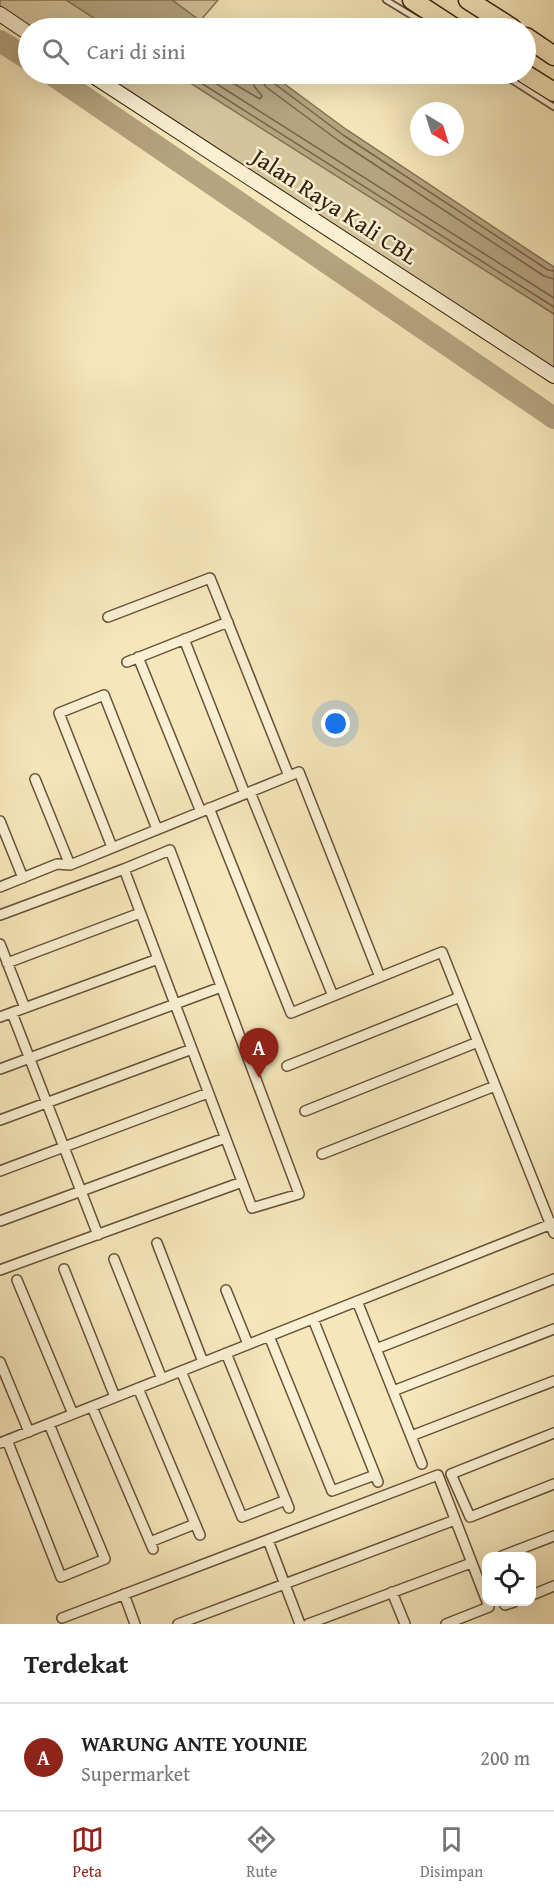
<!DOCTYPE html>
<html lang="id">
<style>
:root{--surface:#fff;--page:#f6f6f6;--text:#222;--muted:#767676;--line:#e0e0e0;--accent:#8f2418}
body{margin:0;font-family:"Gentium Book Plus",serif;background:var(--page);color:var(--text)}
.controls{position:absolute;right:18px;bottom:18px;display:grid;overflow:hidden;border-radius:12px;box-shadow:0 6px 24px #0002}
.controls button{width:54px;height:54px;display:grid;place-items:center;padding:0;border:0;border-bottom:2px solid var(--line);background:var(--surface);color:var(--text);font:30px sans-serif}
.compass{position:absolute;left:410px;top:102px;width:54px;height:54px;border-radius:50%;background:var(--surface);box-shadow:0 6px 24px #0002;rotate:142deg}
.you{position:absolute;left:336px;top:724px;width:21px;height:21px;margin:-15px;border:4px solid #fff;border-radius:50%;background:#1a73e8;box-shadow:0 0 0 9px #1a73e833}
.badge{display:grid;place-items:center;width:39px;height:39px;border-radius:50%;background:var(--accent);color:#fff;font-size:20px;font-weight:700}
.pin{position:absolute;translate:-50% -50px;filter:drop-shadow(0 2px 3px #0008)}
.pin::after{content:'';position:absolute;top:32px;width:21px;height:18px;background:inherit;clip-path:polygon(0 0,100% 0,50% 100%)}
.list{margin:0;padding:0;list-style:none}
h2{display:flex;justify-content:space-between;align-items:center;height:78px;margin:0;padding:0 24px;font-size:26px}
h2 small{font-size:20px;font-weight:400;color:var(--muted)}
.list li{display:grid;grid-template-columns:39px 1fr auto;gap:18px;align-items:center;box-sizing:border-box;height:108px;padding:0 24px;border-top:2px solid var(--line)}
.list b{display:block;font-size:22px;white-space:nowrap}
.list p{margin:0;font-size:20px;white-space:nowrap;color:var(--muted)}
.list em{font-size:20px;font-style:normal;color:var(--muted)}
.icon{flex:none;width:33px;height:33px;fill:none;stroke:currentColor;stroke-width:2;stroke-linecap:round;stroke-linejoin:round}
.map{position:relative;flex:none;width:554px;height:1624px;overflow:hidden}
.search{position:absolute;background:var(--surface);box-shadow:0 6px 24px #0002;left:18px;right:18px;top:18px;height:66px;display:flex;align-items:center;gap:15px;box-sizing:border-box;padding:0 21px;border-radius:33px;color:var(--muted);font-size:22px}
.sheet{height:186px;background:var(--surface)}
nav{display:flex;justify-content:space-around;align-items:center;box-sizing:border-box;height:84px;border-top:2px solid var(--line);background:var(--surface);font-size:16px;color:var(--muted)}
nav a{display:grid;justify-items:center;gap:3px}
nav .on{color:var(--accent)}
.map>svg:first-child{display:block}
.grass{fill:#d5c59d;stroke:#867356;stroke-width:1.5}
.water{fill:#b5a480;stroke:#827053;stroke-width:1.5}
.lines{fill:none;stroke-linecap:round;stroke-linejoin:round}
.shore{stroke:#766248;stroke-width:1.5}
.river{stroke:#b5a480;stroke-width:22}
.lane-casing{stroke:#66523a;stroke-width:8}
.street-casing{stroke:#66523a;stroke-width:12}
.secondary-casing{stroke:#36210f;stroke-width:16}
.highway-casing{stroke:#36210f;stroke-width:21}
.lane{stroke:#f9efd2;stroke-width:4.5}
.street{stroke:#f9efd2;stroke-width:9}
.secondary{stroke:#f9efd2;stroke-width:14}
.highway{stroke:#f6e7ba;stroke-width:18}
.labels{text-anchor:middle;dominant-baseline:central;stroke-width:5;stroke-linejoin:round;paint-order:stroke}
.street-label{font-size:24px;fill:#36210f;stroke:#f9efd2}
</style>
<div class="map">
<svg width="554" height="1624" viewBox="0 0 554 1624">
<rect width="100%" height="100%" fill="#f6e7ba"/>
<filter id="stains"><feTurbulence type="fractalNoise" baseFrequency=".00333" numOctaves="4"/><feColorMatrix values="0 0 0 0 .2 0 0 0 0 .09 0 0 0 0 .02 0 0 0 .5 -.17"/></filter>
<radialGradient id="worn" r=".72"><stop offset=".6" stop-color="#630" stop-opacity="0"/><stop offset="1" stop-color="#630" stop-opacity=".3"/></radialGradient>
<path class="grass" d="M 0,0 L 67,0 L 111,28 L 28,28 L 0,14 Z
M 172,0 L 218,0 L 200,21 Z
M 90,74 L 180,74 L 554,314 L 554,376 Z"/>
<path class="water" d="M 66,0 L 172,0 L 210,28 L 109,28 Z
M 176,74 L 271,74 L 347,130 L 554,267 L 554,314 Z"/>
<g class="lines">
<path class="shore" d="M 187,74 L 554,307
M 201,74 L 554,298
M 217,74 L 260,99 L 262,96 L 254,86 L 252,74
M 261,74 L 262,81 L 266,87 L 339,141 L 544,276 L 554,279
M 268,74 L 271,81 L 343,135 L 548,270 L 554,271"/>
<path class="river" d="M 0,41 L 28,59
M 51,74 L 554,418"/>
<g class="lane-casing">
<path id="lane" d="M 386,0 L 432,28
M 502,74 L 554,107"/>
</g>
<g class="street-casing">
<path id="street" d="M 108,617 L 210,578 L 289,776
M 184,639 L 245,794
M 138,657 L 201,812
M 127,662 L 228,622
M 35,779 L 70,865
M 250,792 L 333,996
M 209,808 L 291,1013 L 442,952 L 554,1233
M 0,821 L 23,878
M 112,847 L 59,713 L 104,695 L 157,829
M 170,850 L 299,1194 L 252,1208 L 124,869 Z
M 0,887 L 57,864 L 70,865 L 299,772 L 380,977
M 0,915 L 124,869
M 0,944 L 25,1008
M 7,963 L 140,913
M 12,1013 L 98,1235
M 0,1017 L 158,959
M 287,1066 L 460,997
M 0,1069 L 221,987
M 305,1111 L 478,1042
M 0,1120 L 192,1049
M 322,1154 L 495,1086
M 0,1171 L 208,1093
M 0,1221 L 225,1138
M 157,1243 L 203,1362
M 114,1259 L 162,1379
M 64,1269 L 115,1397
M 0,1270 L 242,1182
M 17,1280 L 73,1414
M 226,1290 L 248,1344
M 357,1301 L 422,1464
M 313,1319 L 378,1482
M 269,1336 L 332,1491 L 375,1475
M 376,1349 L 554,1279
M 226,1353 L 289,1508
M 0,1362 L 29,1432
M 181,1371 L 242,1517 L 286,1500
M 138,1388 L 200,1535
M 393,1391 L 554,1329
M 92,1407 L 153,1549
M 554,1433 L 451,1474 L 470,1517 L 554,1484
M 411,1436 L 554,1381
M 7,1440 L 61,1577 L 105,1559 L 49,1424
M 0,1443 L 554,1223
M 268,1540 L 300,1624
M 150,1542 L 195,1524
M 502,1556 L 554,1536
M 392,1592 L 405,1624
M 124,1594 L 135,1624
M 532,1595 L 554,1586
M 503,1602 L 505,1605 L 514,1602
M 62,1618 L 438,1475 L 489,1607 L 446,1624
M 178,1624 L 455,1520
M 308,1624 L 471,1563"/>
</g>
<g class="secondary-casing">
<path id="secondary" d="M 0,14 L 28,33
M 90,74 L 554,376"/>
</g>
<g class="highway-casing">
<path id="highway" d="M 412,0 L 455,28
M 468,0 L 512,28
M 526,37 L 554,56
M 525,74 L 554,92"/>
</g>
<use href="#lane" class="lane"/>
<use href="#street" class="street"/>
<use href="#secondary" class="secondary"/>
<use href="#highway" class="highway"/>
</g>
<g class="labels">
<g class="street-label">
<text transform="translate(335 206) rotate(33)">Jalan Raya Kali CBL</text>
</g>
</g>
<rect width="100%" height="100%" filter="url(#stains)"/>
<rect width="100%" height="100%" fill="url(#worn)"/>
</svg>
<div class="controls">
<button><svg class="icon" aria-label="locate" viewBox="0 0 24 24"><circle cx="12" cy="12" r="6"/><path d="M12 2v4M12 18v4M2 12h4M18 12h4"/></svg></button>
</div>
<svg class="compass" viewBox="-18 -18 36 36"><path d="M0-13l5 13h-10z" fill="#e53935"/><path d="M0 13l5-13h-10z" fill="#767676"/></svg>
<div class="you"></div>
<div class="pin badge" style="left:259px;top:1078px">A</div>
<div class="search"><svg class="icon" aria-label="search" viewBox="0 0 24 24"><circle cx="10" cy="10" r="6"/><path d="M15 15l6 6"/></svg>Cari di sini</div>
</div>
<section class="sheet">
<h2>Terdekat<small></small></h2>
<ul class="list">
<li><span class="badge">A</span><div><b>WARUNG ANTE YOUNIE</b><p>Supermarket</p></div><em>200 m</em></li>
</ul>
</section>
<nav>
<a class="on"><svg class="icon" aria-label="map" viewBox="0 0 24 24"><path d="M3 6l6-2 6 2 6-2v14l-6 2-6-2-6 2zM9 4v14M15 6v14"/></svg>Peta</a>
<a><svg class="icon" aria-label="directions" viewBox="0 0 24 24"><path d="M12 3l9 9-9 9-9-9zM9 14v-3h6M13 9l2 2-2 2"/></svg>Rute</a>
<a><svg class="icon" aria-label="saved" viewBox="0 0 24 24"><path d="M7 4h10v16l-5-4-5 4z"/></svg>Disimpan</a>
</nav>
